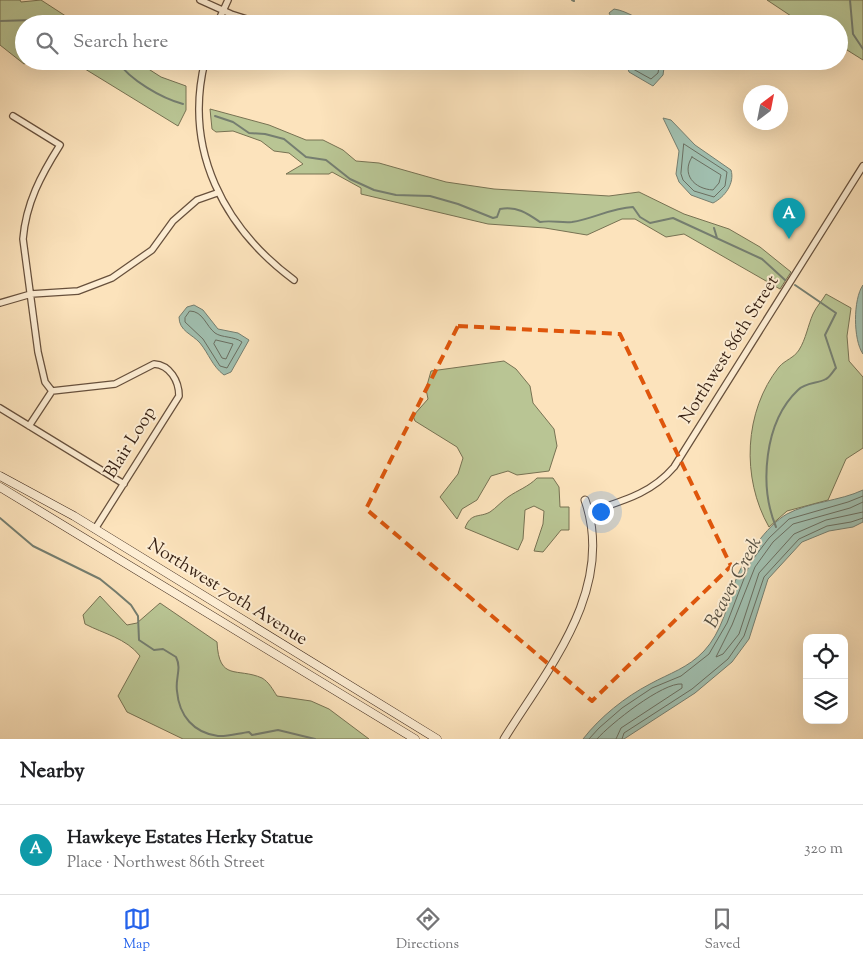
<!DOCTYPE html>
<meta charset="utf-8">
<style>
:root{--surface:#fff;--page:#f2f2f2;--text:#202124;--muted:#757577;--line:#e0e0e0;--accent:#2563eb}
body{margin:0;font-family:"Sorts Mill Goudy",serif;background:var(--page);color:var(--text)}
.controls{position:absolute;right:15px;bottom:15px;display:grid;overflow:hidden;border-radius:10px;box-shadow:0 5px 20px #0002}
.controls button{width:45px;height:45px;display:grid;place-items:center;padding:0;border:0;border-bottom:1px solid var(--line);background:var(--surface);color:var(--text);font:25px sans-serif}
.compass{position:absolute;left:743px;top:85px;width:45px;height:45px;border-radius:50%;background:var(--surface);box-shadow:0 5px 20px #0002;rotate:32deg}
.you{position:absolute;left:600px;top:511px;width:18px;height:18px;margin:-12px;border:4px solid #fff;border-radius:50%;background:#1a73e8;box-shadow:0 0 0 8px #1a73e833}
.badge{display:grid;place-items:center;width:32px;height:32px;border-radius:50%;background:var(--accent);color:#fff;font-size:16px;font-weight:700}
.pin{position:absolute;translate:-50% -41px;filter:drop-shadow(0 1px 2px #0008)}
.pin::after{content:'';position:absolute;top:26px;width:18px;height:15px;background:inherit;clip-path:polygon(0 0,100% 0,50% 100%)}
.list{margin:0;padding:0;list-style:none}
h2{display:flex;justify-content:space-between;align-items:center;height:65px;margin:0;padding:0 20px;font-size:21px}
h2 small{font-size:16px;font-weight:400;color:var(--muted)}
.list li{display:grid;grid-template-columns:32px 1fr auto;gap:15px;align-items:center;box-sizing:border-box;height:90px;padding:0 20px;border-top:1px solid var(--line)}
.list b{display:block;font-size:19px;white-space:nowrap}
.list p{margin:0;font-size:16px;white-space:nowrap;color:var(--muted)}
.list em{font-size:16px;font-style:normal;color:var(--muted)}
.icon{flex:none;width:28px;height:28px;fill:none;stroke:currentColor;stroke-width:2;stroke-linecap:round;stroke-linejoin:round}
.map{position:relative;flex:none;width:863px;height:739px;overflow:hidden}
.search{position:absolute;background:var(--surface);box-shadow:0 5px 20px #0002;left:15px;right:15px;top:15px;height:55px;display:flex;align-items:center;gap:12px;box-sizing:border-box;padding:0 18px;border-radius:28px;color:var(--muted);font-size:19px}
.sheet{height:155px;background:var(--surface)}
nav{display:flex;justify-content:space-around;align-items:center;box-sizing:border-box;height:70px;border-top:1px solid var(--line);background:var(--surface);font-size:14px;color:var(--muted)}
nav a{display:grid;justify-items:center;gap:2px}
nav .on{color:var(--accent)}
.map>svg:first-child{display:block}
.green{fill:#b9c594;stroke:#777253}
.water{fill:#a0beae;stroke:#757e70}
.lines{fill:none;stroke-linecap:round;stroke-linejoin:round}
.shore{stroke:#6a6e60;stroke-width:1}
.stream{stroke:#757e70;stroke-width:2}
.minor-casing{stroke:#67503c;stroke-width:8}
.tertiary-casing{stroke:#67503c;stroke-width:9}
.secondary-casing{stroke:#351f12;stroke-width:9}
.minor{stroke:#fdedd3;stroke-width:5.5}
.tertiary{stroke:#fdedd3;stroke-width:7}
.secondary{stroke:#fdedd3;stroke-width:8}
.marked{fill:none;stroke:#df560c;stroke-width:4;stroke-dasharray:10 6;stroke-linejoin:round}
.labels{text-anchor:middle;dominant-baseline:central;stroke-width:4;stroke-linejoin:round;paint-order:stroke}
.street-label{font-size:18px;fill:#351f12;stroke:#fdedd3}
.water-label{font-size:19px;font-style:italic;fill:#554f41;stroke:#fdedd3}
</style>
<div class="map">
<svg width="863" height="739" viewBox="0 0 863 739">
<rect width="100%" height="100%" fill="#fce3bc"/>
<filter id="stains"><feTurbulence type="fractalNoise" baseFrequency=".004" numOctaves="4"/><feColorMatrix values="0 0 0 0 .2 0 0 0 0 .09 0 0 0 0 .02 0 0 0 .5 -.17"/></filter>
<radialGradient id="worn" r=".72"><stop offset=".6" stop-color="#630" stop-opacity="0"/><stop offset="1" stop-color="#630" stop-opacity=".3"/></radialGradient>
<path class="green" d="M 0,0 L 20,0 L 21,2 L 41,0 L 78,24 L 24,24 L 24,61 L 31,61 L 24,64 L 0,45 Z
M 767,0 L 863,0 L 863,60 L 839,45 L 839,24 L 803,24 Z
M 72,61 L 136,61 L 161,77 L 186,86 L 186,110 L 178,126 Z
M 210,109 L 269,125 L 306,140 L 323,140 L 343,150 L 356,161 L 379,163 L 446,182 L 494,189 L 609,196 L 639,192 L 684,214 L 729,229 L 760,247 L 791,272 L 780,289 L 684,234 L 666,237 L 635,219 L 622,219 L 587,235 L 545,228 L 488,224 L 361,194 L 361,188 L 332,172 L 329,174 L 286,174 L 303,164 L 289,153 L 274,151 L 261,141 L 233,131 L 216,132 L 212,129 Z
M 826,294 L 851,308 L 847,336 L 849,361 L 863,377 L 863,448 L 846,459 L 828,500 L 787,511 L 769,527 C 741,478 744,411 779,367 C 785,360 794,358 799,350 C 806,339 808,325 813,314 C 816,307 822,301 826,294 Z
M 504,361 L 516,369 L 530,386 L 533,403 L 554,429 L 557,446 L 549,471 L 517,475 L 508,471 L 491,476 L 477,500 L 462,509 L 457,519 L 440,497 L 458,474 L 463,458 L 457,447 L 415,421 L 413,416 L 428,399 L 426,389 L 431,371 Z
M 537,478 L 553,478 L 559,487 L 560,507 L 569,507 L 569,530 L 561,530 L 543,552 L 534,551 L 543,524 L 544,511 L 534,506 L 525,510 L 523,539 L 518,550 L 465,528 C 471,512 479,518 490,512 C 496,508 502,501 508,497 C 518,490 528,487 537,478 Z
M 100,596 L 127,625 L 137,623 L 160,603 L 217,642 C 219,682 237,667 262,678 C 269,682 273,690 277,696 L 311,701 L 329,709 L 369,739 L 183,739 L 127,712 L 118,696 L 140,656 C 126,638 104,634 85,624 L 83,615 Z"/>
<path class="water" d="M 614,9 C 628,11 639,21 653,24 L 615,24 L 609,13 Z
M 625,61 L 665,61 L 663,75 L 653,86 L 629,72 Z
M 663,118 L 671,120 L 695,145 L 731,170 C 735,183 725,197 713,203 L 691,195 L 679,182 L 676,174 L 679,151 Z
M 863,285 L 863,354 C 853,340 853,299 863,285 Z
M 194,305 L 203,310 L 218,329 L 238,333 L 249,340 L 231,372 L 224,375 C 212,366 209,354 200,343 C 192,334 179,331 179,317 L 187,307 Z
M 863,490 L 863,522 L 853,527 L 829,531 L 802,542 L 768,579 L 749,639 L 732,662 L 695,693 L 624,739 L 583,739 C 600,717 625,697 650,684 C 670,673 688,668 704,651 C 721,633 728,605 735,582 C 742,561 767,525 787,514 C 809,502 840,501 863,490 Z"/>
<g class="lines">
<path class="shore" d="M 630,61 L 633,69 L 651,79 L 658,73 L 660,61
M 684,144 L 727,172 L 725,186 L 714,197 L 694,191 L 683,180 L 681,174 Z
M 692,157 L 721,175 L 719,183 L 713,190 C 694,189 681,174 692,157 Z
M 190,311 C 203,311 206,326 215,333 C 222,338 234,336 242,342 L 227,368 L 220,366 L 203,339 L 185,322 L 185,318 Z
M 216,340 L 233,344 L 226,359 L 222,358 L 214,344 Z
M 863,502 L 850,508 L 793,524 L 773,542 L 755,567 L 732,625 L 716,657 L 723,654 L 739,634 L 759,573 L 794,534 L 826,520 L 863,512
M 589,739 L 599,728 L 622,708 L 652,688 L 681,676 L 709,654 L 727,623 L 750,563 L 769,538 L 789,519 L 848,502 L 863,496
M 597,739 C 610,724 663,682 682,684 L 682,688 L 621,728 L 616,739
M 622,739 L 624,733 L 692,689 L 728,659 L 744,636 L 764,577 L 799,539 L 827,526 L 851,522 L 863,518"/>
<path class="stream" d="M 572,0 L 574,1
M 850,0 L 853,34 L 863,49
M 0,21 L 34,20 L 44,24
M 117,61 C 130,80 161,98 183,104
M 215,116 L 233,122 L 249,133 L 265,134 L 284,139 L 306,157 L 326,160 L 350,179 L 374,190 L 396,195 L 430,196 L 458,204 L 493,218 L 497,217 L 500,209 C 517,206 527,213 540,222 C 551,220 561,223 572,222 C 593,219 611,208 633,207 L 640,217 L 650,223 L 673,218 L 762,259 L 785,280
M 714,228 L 717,238
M 0,518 L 33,546 L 100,579 L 116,592 L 131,605 L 138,616 L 139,640 L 154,650 L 163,649 L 176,657 C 182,669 175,678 177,691 C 179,716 194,733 218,736 C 226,737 240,733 249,732 L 252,735 L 278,730 L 315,739
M 776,527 C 759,486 764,422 798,390 C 806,382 817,384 826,379 C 830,377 833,371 836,368 L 825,335 L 836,313 L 795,285"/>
<g class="minor-casing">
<path id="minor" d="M 200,0 L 231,14 L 262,24
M 217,24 L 228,0
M 205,61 C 183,150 224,228 294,280
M 13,116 L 60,145 C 41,175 26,203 23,239 L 38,352 L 45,382 L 52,391
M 0,303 L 31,294 L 78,291 L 112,278 L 152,250 L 173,221 L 197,200 L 217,193
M 0,408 L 124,484
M 29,426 L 52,391 L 115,384 L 154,364 C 170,365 179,381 179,396 L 95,529
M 589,512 C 622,501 651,494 674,467 L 863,166"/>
</g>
<g class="tertiary-casing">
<path id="tertiary" d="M 504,739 C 548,668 616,589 585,500"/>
</g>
<g class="secondary-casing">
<path id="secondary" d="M 0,476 L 74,516 L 437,739
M 0,487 L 415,739"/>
</g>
<use href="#minor" class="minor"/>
<use href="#tertiary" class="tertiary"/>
<use href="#secondary" class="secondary"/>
</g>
<path class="marked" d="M 458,326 L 620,334 L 731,566 L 592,701 L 366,509 Z"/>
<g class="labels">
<g class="street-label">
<text transform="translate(730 350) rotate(-58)">Northwest 86th Street</text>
<text transform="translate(131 443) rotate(-58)">Blair Loop</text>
<text transform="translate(227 593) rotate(32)">Northwest 70th Avenue</text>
</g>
<g class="water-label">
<text transform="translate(734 583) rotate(-62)">Beaver Creek</text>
</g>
</g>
<rect width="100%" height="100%" filter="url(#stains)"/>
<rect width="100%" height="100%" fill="url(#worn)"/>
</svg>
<div class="controls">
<button><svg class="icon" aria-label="locate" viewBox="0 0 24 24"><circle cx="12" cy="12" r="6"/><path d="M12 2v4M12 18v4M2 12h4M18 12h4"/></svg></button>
<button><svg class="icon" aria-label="layers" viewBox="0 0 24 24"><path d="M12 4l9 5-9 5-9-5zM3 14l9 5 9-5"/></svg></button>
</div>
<svg class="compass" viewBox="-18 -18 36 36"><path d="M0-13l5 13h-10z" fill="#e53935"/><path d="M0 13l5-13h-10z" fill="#757577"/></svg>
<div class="you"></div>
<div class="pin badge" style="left:789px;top:239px;background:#0f9aa8">A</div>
<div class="search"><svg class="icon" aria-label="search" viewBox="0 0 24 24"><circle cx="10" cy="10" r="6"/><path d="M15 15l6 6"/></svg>Search here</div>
</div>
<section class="sheet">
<h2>Nearby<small></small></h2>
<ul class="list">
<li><span class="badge" style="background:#0f9aa8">A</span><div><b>Hawkeye Estates Herky Statue</b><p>Place · Northwest 86th Street</p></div><em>320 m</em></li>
</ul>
</section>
<nav>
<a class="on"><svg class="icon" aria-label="map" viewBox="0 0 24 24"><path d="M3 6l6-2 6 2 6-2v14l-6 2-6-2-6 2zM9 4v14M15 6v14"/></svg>Map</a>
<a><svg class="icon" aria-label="directions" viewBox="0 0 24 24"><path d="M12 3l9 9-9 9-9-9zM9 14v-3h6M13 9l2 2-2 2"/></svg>Directions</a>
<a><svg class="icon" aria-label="saved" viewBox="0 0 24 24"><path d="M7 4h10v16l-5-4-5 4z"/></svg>Saved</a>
</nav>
